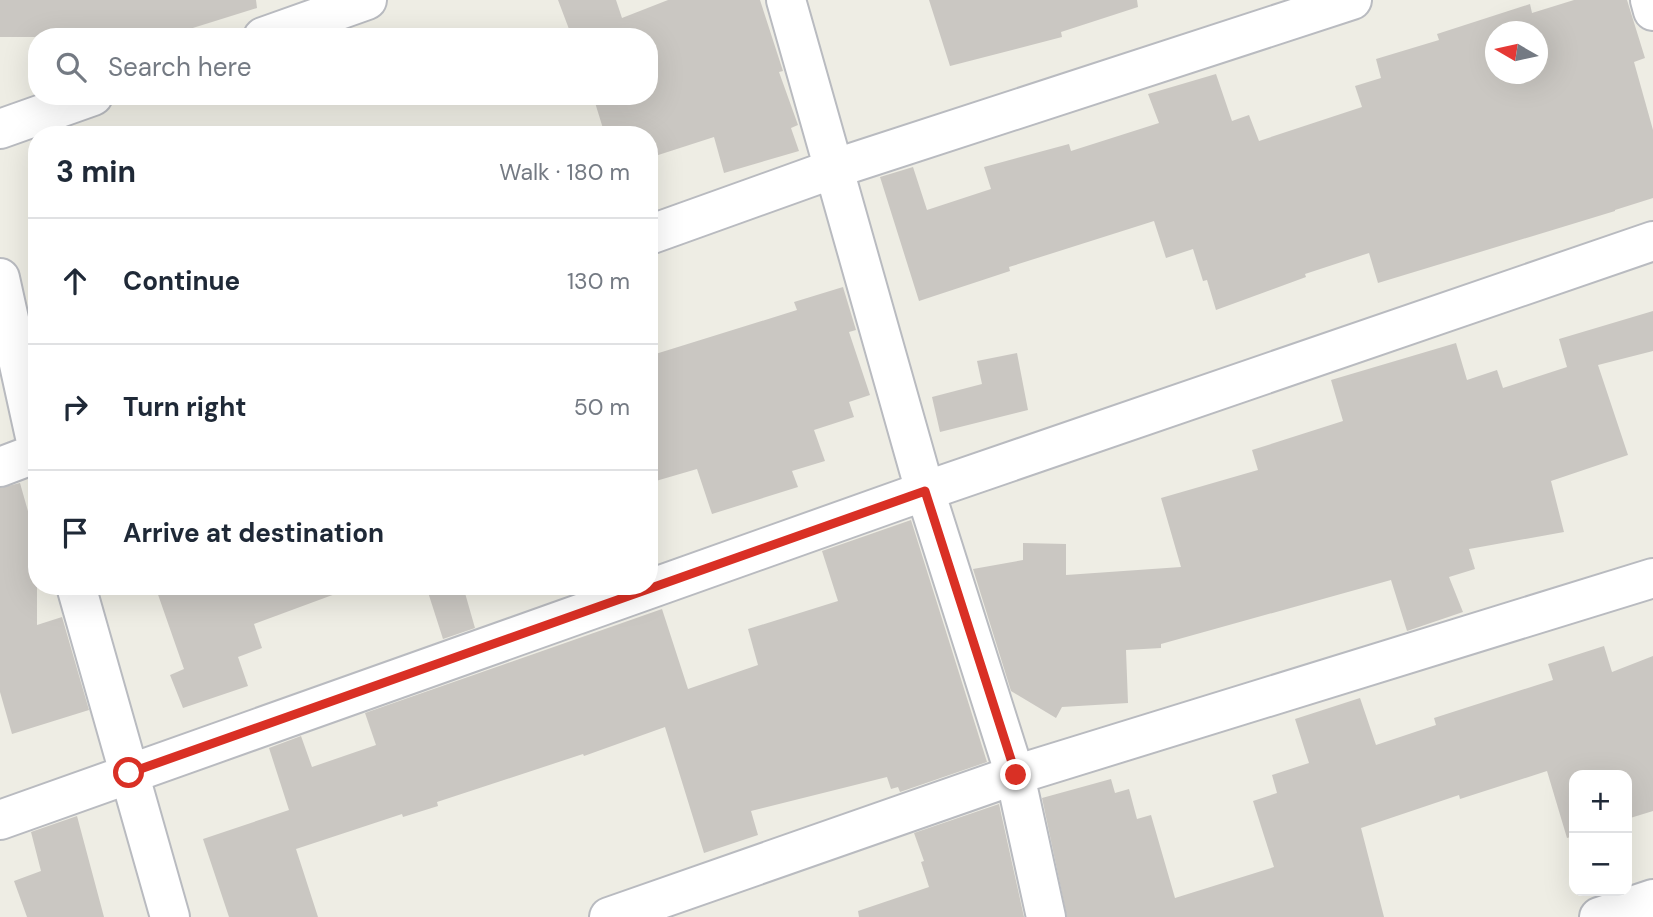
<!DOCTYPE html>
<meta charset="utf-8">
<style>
:root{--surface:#fff;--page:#f2f2f3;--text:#1f2937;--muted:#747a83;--line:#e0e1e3}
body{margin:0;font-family:"DM Sans",sans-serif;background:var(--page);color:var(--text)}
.controls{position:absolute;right:21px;bottom:21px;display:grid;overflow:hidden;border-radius:14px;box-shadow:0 7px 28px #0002}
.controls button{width:63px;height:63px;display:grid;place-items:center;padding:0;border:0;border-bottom:2px solid var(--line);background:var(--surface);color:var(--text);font:35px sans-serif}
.compass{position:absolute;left:1485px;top:21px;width:63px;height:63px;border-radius:50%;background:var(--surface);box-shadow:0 7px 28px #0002;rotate:279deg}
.stop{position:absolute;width:21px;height:21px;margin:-16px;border:5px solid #d93025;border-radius:50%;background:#fff}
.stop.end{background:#d93025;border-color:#fff;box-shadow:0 2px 7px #0008}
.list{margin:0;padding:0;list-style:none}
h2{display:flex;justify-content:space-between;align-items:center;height:91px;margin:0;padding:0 28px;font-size:30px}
h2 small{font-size:23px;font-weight:400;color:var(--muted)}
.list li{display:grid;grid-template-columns:46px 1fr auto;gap:21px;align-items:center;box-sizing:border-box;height:126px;padding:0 28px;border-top:2px solid var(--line)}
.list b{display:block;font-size:26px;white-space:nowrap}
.list em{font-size:23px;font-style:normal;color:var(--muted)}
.icon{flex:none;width:38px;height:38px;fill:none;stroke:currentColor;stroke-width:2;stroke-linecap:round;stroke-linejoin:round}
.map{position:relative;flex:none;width:1653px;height:917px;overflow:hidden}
.search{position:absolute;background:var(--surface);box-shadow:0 7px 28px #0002;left:28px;top:28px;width:630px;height:77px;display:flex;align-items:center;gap:18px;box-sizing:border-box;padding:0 24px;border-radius:28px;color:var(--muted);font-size:26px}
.panel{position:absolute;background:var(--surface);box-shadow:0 7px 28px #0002;left:28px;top:126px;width:630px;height:469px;border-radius:28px}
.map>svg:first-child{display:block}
.building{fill:#cac7c2;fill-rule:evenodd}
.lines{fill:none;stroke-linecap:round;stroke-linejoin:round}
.minor-casing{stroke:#b9bbc0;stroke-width:42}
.minor{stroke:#fff;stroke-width:38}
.route{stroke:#d93025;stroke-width:9}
</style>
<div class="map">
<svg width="1653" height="917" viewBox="0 0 1653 917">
<rect width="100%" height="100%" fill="#eeede4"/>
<path class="building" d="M 0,0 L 256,0 L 257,8 L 164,37 L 0,37 Z
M 558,0 L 616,0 L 622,18 L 668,0 L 760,0 L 783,71 L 779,72 L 798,125 L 791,128 L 799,151 L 724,173 L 714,137 L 649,158 L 649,135 L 605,135 L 593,96 L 649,96 L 649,37 L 572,37 Z
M 929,0 L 1137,0 L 1138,7 L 1061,32 L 1062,37 L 950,66 Z
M 1574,0 L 1627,0 L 1645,58 L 1634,62 L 1653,130 L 1653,198 L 1615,210 L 1615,211 L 1378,283 L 1369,253 L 1305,274 L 1306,277 L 1216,310 L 1207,280 L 1203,281 L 1193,249 L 1166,258 L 1154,221 L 1009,267 L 1010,271 L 919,301 L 880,177 L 913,167 L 927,210 L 991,189 L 984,167 L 1069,144 L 1071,151 L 1159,123 L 1148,94 L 1216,74 L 1232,121 L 1249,115 L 1259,141 L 1362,107 L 1355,86 L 1381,78 L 1376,59 L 1439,40 L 1437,34 L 1530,4 L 1532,13 ZM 1495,32 L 1537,32 L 1537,74 L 1495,74 Z
M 843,287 L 856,330 L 849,332 L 870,395 L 849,402 L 854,417 L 814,430 L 825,461 L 792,471 L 798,487 L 712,514 L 697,469 L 649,483 L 649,356 L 797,310 L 794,302 Z
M 1653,311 L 1653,351 L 1598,365 L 1628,455 L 1551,481 L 1564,532 L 1469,549 L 1475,569 L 1449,577 L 1463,612 L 1407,631 L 1391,580 L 1161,644 L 1161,648 L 1126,650 L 1128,703 L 1062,707 L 1056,718 L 1011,691 L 973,569 L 1023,560 L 1023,543 L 1066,544 L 1066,575 L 1181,567 L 1161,498 L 1258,470 L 1252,450 L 1343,421 L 1331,380 L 1456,343 L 1467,380 L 1497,370 L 1503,388 L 1567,367 L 1559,339 Z
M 1017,353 L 1028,410 L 940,432 L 932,397 L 982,384 L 977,361 Z
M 20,483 L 37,543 L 37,625 L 62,617 L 89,710 L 12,734 L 0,692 L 0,488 Z
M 911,520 L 987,762 L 900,792 L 898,787 L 891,789 L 887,777 L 751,811 L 758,835 L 704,853 L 665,727 L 584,756 L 583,754 L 437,802 L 438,806 L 403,817 L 402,814 L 296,849 L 318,917 L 229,917 L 203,839 L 289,810 L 269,748 L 301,736 L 312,767 L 376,745 L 365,713 L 662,609 L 688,689 L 758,665 L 748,629 L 838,601 L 822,551 Z
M 155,586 L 345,586 L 346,590 L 254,624 L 262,648 L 238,657 L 248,686 L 183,708 L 170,675 L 184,669 Z
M 426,586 L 463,586 L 475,628 L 443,639 Z
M 1604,646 L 1612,672 L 1653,656 L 1653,811 L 1627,819 L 1627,775 L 1574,775 L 1574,836 L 1567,838 L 1547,771 L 1460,799 L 1459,795 L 1361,828 L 1384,917 L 1067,917 L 1042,798 L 1111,779 L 1115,793 L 1129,789 L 1137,819 L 1151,815 L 1175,898 L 1274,867 L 1253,801 L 1277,793 L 1272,775 L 1309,763 L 1295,719 L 1360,698 L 1376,745 L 1436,725 L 1434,718 L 1553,680 L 1548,664 Z
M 999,804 L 1024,917 L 859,917 L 858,911 L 929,887 L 921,862 L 924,861 L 914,833 Z
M 77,816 L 104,917 L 27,917 L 14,881 L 41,871 L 31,832 Z"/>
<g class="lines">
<g class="minor-casing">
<path id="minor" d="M 786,0 L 925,491 L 1015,775 L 1046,917
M 1650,0 L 1653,11
M 263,37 L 367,0
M 0,129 L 93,96
M 649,235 L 833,169 L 1352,0
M 0,278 L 37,446
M 0,467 L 37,453
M 76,586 L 170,917
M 0,820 L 925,491 L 1653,241
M 609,917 L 1015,775 L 1653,578
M 1599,917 L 1653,899"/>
</g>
<use href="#minor" class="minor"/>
</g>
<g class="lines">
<path class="route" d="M 129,773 L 925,491 L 1016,775"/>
</g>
</svg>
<div class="controls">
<button>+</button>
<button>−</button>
</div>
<svg class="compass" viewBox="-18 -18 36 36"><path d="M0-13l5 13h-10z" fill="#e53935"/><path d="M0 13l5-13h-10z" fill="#747a83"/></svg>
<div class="stop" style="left:129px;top:773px"></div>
<div class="stop end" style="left:1016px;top:775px"></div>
<div class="search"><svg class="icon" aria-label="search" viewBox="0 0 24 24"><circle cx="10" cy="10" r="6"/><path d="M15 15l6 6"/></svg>Search here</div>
<section class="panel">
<h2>3 min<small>Walk · 180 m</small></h2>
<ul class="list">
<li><svg class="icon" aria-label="ahead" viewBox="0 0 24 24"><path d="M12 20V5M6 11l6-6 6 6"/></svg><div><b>Continue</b></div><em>130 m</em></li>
<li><svg class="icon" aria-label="right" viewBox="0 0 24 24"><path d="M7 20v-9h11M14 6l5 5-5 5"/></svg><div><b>Turn right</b></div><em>50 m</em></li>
<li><svg class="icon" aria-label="arrive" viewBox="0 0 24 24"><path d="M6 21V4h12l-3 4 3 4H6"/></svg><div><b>Arrive at destination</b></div></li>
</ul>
</section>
</div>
